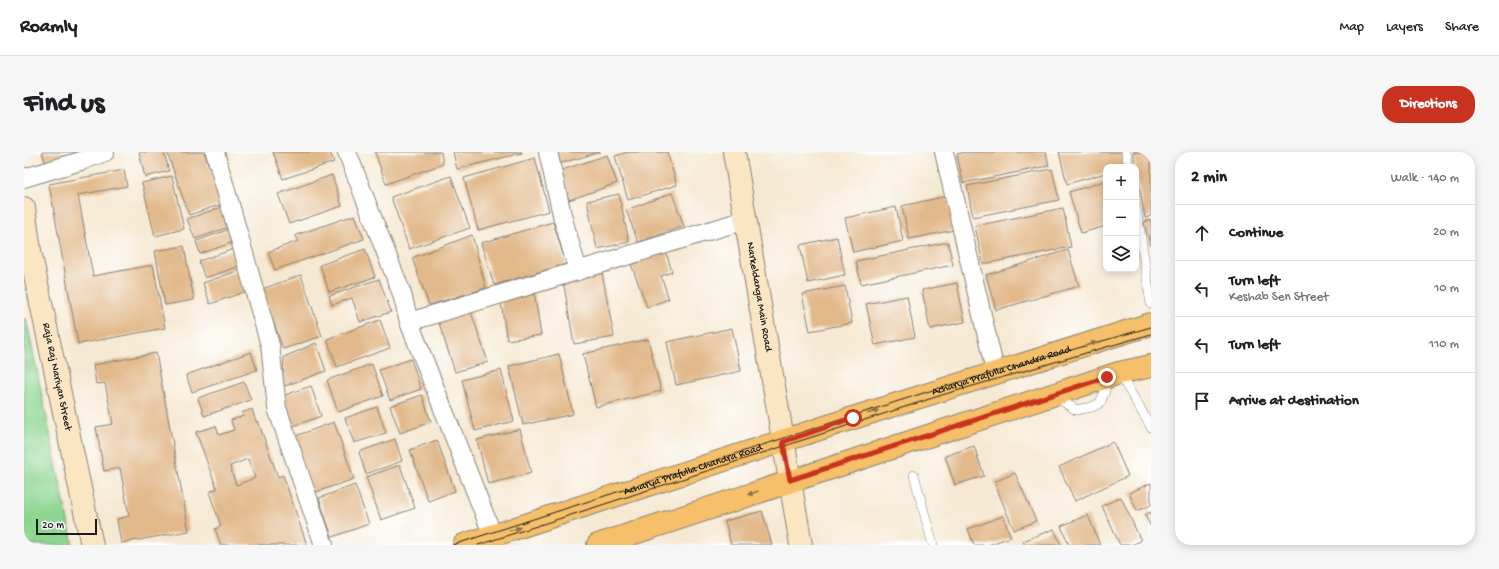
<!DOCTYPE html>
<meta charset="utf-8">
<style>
:root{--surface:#fff;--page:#f6f6f6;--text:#202124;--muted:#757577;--line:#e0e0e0;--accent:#c8321e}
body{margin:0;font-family:"Gochi Hand",sans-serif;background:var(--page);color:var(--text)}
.controls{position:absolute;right:12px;top:12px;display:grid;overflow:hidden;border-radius:8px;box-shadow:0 2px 10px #0003}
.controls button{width:36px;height:36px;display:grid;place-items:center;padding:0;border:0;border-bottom:1px solid var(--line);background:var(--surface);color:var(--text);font:20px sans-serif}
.scale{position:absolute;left:12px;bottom:10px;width:61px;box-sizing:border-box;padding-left:4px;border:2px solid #1c1c1c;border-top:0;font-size:11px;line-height:14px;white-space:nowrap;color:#1c1c1c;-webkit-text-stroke:3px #fff;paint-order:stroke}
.stop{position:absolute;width:12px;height:12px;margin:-9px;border:3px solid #c8321e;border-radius:50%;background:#fff}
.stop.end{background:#c8321e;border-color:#fff;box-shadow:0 1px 4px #0008}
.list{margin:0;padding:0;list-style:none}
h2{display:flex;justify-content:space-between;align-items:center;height:52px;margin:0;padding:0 16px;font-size:17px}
h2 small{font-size:13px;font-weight:400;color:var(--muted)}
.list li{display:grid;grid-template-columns:26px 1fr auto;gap:12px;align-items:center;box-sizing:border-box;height:56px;padding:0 16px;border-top:1px solid var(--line)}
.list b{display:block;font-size:15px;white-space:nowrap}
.list p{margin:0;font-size:13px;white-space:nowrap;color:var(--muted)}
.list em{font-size:13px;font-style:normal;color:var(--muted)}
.icon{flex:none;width:22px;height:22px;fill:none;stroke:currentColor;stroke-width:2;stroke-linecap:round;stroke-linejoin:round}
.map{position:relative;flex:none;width:1127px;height:393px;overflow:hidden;border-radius:16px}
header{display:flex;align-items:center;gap:24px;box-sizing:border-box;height:56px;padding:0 20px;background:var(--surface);border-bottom:1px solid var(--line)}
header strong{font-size:19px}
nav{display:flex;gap:22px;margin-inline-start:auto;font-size:14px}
.intro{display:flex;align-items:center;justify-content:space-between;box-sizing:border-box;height:96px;padding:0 24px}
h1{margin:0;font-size:28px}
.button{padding:10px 18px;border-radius:16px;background:var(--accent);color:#fff;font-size:14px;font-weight:700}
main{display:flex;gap:24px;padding:0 24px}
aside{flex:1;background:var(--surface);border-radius:16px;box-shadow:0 2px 10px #0003}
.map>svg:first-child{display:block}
.green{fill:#8dd590;stroke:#547856}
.building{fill:#e2b98b;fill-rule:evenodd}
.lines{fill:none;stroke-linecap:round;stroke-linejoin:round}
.lane-casing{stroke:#888278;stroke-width:10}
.street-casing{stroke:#888278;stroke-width:20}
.secondary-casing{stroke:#888278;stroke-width:24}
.primary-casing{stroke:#888278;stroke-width:24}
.lane{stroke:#fff;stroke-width:9}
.street{stroke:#fff;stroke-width:18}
.secondary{stroke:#fbe6c4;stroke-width:22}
.primary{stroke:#f6c06b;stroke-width:22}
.tram{stroke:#1c1c1c;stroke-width:1}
.oneway{fill:#896e44}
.route{stroke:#c8321e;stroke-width:5}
.labels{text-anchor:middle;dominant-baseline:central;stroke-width:3;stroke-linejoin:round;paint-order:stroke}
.street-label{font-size:11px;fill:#1c1c1c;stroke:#fff}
</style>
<header>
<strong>Roamly</strong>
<nav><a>Map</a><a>Layers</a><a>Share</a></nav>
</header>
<div class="intro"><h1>Find us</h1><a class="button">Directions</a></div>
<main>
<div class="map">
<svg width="1127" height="393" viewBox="0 0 1127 393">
<rect width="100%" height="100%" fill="#fff"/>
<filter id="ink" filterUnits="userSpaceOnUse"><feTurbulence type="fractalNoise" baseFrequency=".025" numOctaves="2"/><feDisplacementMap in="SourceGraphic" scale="8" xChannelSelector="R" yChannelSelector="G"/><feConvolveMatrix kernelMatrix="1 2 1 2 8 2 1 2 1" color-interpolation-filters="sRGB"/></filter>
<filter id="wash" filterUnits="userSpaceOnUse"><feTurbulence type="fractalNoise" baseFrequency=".012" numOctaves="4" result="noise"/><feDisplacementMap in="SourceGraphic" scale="16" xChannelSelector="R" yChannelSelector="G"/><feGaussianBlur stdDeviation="0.9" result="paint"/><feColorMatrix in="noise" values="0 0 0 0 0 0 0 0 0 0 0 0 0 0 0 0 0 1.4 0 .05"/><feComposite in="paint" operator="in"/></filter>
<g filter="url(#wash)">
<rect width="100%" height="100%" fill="#f5e9d3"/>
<path class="green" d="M 2,166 L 49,393 L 0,393 L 0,167 Z"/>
<g id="blocks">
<path class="building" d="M 18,0 L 52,0 L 54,4 L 23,15 Z
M 115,0 L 140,0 L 145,19 L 121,25 Z
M 143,0 L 180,0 L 198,52 L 165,63 Z
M 249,0 L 306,0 L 310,10 L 259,27 Z
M 351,0 L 417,0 L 419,12 L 362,32 Z
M 429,0 L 498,0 L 498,1 L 433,17 Z
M 531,0 L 576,0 L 534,12 Z
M 604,0 L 643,0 L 653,33 L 604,48 L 591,4 Z
M 941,0 L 1022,0 L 1025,14 L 939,31 L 933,2 Z
M 1035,0 L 1098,0 L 1102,15 L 1082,15 L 1082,21 L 1043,32 Z
M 1109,0 L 1127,0 L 1127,64 L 1121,66 Z
M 583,3 L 593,31 L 545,48 L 535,19 Z
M 511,6 L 525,59 L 454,78 L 440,26 Z
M 1028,17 L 1035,48 L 949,65 L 943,34 Z
M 100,18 L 103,34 L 54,43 L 69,124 L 129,113 L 141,176 L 54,192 L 25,32 Z
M 308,23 L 318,54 L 265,72 L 254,42 Z
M 148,24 L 160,77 L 131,84 L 118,31 Z
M 427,24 L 446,76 L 385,97 L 367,45 Z
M 1082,29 L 1082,74 L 1057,81 L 1045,40 Z
M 648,41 L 660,74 L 614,90 L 602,58 Z
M 595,42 L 605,90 L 573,97 L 563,49 Z
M 923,44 L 930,78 L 885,87 L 878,54 Z
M 198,55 L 205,75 L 171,87 L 163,67 Z
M 872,55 L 879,89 L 829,100 L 821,66 Z
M 1039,56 L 1047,95 L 959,112 L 951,74 Z
M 331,63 L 340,87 L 251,118 L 244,100 L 274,89 L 272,83 Z
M 1127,68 L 1127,93 L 1126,93 L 1120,70 Z
M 529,70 L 542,112 L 470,133 L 457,91 Z
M 206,77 L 210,90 L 176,102 L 172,89 Z
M 448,83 L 462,136 L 405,153 L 388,106 Z
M 813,85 L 821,123 L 784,131 L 776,93 Z
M 924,90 L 929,113 L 837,132 L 832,109 Z
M 160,94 L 170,148 L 141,153 L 131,99 Z
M 210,97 L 216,114 L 181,126 L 175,109 Z
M 341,97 L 351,125 L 305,140 L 296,113 Z
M 1044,98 L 1055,134 L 972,158 L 962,123 Z
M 642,100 L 648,120 L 637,124 L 645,147 L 623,155 L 607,112 Z
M 216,118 L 223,139 L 186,152 L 179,131 Z
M 578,121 L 590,185 L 550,192 L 539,128 Z
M 277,123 L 298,184 L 259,197 L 238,137 Z
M 355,127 L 367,160 L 336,170 L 328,146 L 308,153 L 305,144 Z
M 933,131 L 941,170 L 906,177 L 898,138 Z
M 821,134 L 828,171 L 786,179 L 778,142 Z
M 510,139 L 517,183 L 483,188 L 476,144 Z
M 883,144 L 891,185 L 851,193 L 842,152 Z
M 446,157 L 464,210 L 431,220 L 414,168 Z
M 356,168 L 366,196 L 313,215 L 303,187 Z
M 708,176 L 717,219 L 652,233 L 643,190 Z
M 624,187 L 637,239 L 572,255 L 559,202 Z
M 292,191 L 302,219 L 258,235 L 260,205 Z
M 227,200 L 233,218 L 168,240 L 162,223 Z
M 132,201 L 165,379 L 97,391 L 93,367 L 105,364 L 96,316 L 80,319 L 72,275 L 89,272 L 81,231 L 72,232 L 69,213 Z
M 535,202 L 549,262 L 499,273 L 485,214 Z
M 387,207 L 397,237 L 366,248 L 355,218 Z
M 348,212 L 359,244 L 314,260 L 303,228 Z
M 477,218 L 490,269 L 451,279 L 438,228 Z
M 220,230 L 227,248 L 180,264 L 174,246 Z
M 287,234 L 297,264 L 269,274 L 258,244 Z
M 398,243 L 407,270 L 376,281 L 366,254 Z
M 353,255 L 362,281 L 330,291 L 321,266 Z
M 228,257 L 232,270 L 234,269 L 254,325 L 259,323 L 283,393 L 197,393 L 191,377 L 197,374 L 185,340 L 193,337 L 172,280 L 192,274 L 195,283 L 210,278 L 207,268 L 220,264 L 218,261 ZM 224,307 L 231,326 L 212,333 L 206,314 Z
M 310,270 L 330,327 L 289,341 L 269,285 Z
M 496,277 L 507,321 L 464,332 L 453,288 Z
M 371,287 L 378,309 L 342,322 L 335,300 Z
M 413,288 L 431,339 L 404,349 L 386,298 Z
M 1089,290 L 1104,324 L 1051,349 L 1035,315 Z
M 950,294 L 960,324 L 931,333 L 921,304 Z
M 376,313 L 391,356 L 357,368 L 342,325 Z
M 991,321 L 1012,369 L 990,378 L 970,330 Z
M 1127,331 L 1127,353 L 1113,359 L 1105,341 Z
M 331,333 L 345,372 L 308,385 L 295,346 Z
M 1097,345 L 1117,389 L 1107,393 L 1096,393 L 1078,354 Z
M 738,359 L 748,393 L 707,393 L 701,369 Z
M 1127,360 L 1127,375 L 1121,363 Z
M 1064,363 L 1076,393 L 1045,393 L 1037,374 Z
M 979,364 L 987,385 L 964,393 L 950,393 L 944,377 Z
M 1030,377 L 1037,393 L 1001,393 L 999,389 Z"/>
</g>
</g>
<g filter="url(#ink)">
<use href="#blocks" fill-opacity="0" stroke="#888278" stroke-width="1"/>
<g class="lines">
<g class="lane-casing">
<path id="lane" d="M 1102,0 L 1105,15
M 1112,55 L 1127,152
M 1095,221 L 1127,275
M 1031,244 L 1052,258 L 1068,255 L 1076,251 L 1081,239 L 1082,226
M 890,323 L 909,393"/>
</g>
<g class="street-casing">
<path id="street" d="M 191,0 L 246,193 L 253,256 L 300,393
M 323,0 L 378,142 L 385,170 L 469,384
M 524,0 L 539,67 L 554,119
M 920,0 L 972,223
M 0,26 L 57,9 L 81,0
M 385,170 L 721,68"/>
</g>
<g class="secondary-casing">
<g id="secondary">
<path id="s1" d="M 710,0 L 777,393"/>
<path id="s2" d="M 0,56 L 6,99 L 68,393"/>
</g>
</g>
<g class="primary-casing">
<g id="primary">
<path id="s3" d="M 440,393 L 829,266 L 1127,172"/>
<path d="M 574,393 L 1095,221 L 1127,214"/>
</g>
</g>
<use href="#lane" class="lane"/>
<use href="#street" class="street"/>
<use href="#secondary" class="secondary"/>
<use href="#primary" class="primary"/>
<path class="tram" d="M 429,393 L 915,236 L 1127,175
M 454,393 L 918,243 L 1127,182"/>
</g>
<defs><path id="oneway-solid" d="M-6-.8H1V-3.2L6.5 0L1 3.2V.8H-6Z"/></defs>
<g class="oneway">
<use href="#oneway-solid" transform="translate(1067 192) rotate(-18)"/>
<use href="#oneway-solid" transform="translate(849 260) rotate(-17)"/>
<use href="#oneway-solid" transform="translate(729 341) rotate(161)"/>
<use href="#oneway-solid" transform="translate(491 377) rotate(-18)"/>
</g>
</g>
<g class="lines" filter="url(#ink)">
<path class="route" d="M 829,266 L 759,290 L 766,328 L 1083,225"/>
</g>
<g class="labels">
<g class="street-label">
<text stroke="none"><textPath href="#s1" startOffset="147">Narkeldanga Main Road</textPath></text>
<text stroke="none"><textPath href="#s3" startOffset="565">Acharya Prafulla Chandra Road</textPath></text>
<text stroke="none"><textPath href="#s2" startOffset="172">Raja Raj Nariyan Street</textPath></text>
<text stroke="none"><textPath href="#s3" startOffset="241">Acharya Prafulla Chandra Road</textPath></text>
</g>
</g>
</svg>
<div class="controls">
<button>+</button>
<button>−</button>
<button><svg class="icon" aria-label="layers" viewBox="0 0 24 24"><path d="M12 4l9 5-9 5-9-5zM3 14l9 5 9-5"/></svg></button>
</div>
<div class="scale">20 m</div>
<div class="stop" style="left:829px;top:266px"></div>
<div class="stop end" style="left:1083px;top:225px"></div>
</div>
<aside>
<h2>2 min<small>Walk · 140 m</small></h2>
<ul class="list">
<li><svg class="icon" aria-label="ahead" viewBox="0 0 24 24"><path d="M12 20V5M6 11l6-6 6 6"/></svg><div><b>Continue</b></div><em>20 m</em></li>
<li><svg class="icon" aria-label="left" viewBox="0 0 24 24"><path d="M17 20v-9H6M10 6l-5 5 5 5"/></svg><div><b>Turn left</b><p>Keshab Sen Street</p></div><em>10 m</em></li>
<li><svg class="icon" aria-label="left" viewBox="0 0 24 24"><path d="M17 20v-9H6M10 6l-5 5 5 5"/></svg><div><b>Turn left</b></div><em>110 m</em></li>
<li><svg class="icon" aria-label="arrive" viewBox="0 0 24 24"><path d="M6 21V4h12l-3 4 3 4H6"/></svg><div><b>Arrive at destination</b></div></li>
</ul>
</aside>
</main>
